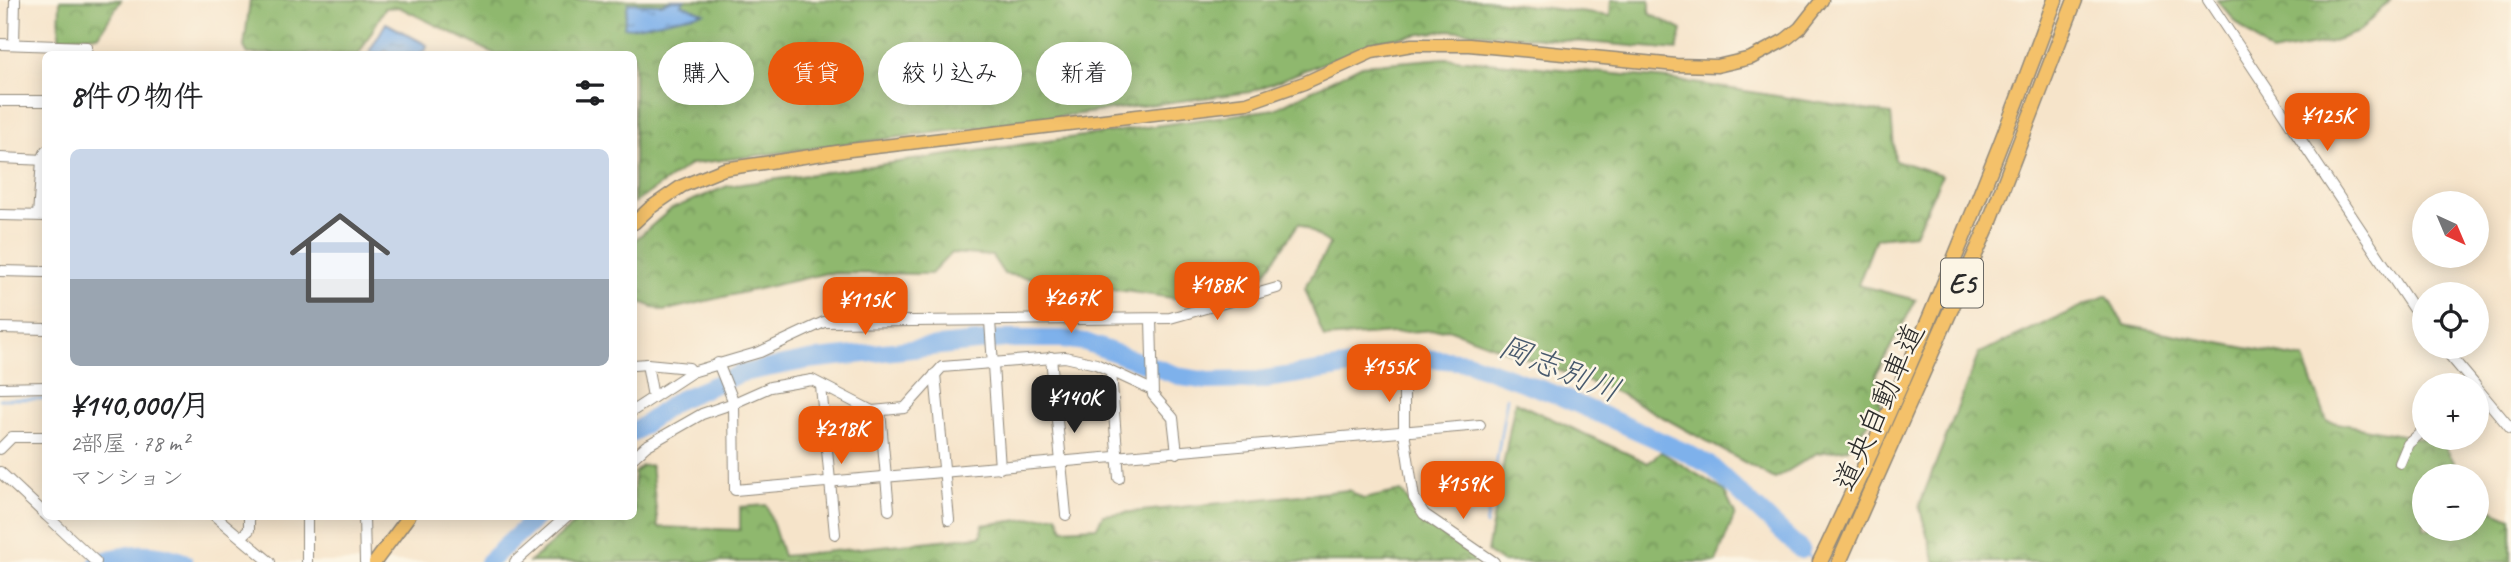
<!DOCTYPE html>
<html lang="ja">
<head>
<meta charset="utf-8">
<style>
  :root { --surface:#fff; --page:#f2f2f2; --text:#202124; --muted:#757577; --line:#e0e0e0; --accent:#ea580c }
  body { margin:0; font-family:Caveat,"Klee One",sans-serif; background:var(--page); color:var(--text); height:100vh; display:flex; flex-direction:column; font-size:26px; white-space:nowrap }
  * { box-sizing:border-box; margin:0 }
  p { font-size:23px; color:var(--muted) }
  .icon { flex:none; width:38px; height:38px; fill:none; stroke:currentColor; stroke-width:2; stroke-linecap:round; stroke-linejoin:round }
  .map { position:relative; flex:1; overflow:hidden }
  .drawer { position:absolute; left:42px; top:51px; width:595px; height:469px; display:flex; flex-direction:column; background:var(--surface); border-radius:10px; box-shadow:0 4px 18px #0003 }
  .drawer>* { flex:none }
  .top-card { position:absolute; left:658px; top:42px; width:665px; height:63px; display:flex; gap:14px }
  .needle { width:46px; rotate:136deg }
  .fabs { position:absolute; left:2412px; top:191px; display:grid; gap:14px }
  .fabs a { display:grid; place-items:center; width:77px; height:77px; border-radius:50%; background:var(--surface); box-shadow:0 4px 18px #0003; font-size:35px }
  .price { position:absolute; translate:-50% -60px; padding:0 16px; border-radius:14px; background:var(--accent); color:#fff; font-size:23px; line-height:46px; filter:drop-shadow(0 2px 4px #0008) }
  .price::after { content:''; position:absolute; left:50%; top:42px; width:21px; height:16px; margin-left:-10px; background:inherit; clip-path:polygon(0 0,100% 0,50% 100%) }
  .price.active { background:#222; color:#fff }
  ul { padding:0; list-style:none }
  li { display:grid; align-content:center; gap:14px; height:371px; padding:0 28px }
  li+li { border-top:2px solid var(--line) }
  li span { display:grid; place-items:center; height:217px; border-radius:10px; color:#555 }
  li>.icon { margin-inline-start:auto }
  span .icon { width:126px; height:126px; fill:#fffc; stroke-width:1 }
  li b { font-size:30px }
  h2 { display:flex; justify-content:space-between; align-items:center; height:84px; padding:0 28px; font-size:30px }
  .tag { padding:0 24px; border-radius:32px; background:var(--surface); box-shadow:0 4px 18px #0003; font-size:24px; line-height:63px }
  .tag.active { background:var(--accent); color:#fff }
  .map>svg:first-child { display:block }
</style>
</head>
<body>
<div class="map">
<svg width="2511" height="562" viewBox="0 0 2511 562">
  <defs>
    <pattern id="forest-crowns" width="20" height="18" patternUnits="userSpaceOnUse" patternTransform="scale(1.75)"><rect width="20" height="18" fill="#8fb86e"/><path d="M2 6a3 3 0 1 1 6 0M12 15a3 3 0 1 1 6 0" fill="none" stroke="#75965b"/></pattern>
    <pattern id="water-ripples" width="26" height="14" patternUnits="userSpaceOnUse" patternTransform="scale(1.75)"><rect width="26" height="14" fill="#7eb1eb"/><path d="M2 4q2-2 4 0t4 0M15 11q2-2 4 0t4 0" fill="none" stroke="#6790bf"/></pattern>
  </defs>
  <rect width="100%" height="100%" fill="#fcf5e5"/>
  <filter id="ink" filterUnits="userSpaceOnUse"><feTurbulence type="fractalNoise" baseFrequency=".0143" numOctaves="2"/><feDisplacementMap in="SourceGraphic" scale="14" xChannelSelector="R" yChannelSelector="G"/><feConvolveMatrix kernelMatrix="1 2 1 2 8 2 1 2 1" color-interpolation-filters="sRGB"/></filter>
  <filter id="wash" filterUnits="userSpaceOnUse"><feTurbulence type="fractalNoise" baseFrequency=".00686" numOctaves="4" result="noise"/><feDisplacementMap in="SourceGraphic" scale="28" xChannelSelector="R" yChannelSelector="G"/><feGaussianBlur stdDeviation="1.57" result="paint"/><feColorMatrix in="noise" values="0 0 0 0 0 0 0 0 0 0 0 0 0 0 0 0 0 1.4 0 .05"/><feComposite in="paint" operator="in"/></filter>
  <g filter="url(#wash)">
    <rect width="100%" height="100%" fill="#f6e4ca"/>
    <g fill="url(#forest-crowns)" stroke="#5d724c" stroke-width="2">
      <path d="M60 0H121L99 35 59 38Z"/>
      <path d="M250 0H1486L1610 16 1611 0H1650V14L1682 30 1677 50 1449 30 1382 40 1250 92 691 164 634 203V54H495L399 7 385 8 359 54H248L244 47Z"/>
      <path d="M2217 0H2390L2359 32 2327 43 2271 53 2236 22Z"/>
      <path d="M1445 58 1668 79 1891 114 1895 160 1942 175 1915 234 1876 238 1858 285 1916 300 1876 374 1881 407 1847 449 1817 453 1775 479 1619 393 1448 329 1324 338 1305 288 1330 244 1299 223 1262 278 1194 301 1004 274 992 256 951 253 931 274 827 273 663 311 641 302 634 305V241L671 209 728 186 1275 109 1362 65Z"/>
      <path d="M2107 295 2124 325 2304 359 2327 421 2443 443 2462 476H2424V528H2476V503L2511 518V562H1935L1919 506 1979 353Z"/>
      <path d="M1515 402 1648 463 1661 452 1724 491 1735 514 1716 562H1502L1487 552Z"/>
      <path d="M651 465 658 527 740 530V507L767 505 783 556 981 536 983 525 1057 515 1063 529 1097 527 1103 515 1349 490 1363 499 1401 491 1421 519 1480 562H530L583 516H634V473L642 466Z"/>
    </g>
    <g fill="url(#water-ripples)" stroke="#546e8b" stroke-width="2">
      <path d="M672 0H684L681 4 704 13 631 28 624 27 628 3 661 4Z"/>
      <path d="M386 23 427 45 426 50 418 54H390L386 50 382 54 369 52Z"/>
    </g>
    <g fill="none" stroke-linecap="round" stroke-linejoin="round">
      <g stroke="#7eb1eb" stroke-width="2.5">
        <path d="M0 399H46"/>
        <path d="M1486 526 1507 397"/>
        <path d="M1801 550 1816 561"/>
      </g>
      <g stroke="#7eb1eb" stroke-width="18">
        <path d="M634 432 678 400 742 373 809 360 1005 339H1062L1085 342 1182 377 1208 381 1259 380 1398 359H1434L1467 362 1557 395 1685 452 1711 466 1801 550"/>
        <path d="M98 562C131 553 151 549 184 562"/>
        <path d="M488 562 538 516"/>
      </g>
    </g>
  </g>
  <g filter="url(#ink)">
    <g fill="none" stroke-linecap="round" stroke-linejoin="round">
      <g stroke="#90887a" stroke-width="12">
        <g id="minor">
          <path d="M2208 0 2424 325"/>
          <path d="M0 44 87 47 84 54"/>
          <path d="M14 44 15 0"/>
          <path d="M0 101H46"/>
          <path d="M0 158 46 160"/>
          <path d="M0 215 46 216"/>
          <path d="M38 215 42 160 46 151"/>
          <path d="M0 271 46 272"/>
          <path d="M1151 319 1153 395 1173 418 1177 453"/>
          <path d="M990 321 1000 468"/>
          <path d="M0 328 46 329"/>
          <path d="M2442 346 2475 385"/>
          <path d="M1051 357 1066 515"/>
          <path d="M718 363 734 403 735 490 1480 425"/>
          <path d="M647 364 653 397"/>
          <path d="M634 365 647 364 689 368 692 372"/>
          <path d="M1111 372 1119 478"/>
          <path d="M935 374 949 520"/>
          <path d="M1404 377V432L1414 498 1424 514 1494 562"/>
          <path d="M821 386 835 534"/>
          <path d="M2476 387 2511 429"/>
          <path d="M0 388 46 387"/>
          <path d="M634 410 692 372 760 352 824 322 1170 318 1277 288"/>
          <path d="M880 411 889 510"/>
          <path d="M2436 438H2437"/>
          <path d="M0 449 12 437H46"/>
          <path d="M634 457 646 446 702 414 734 403 770 387 812 380 872 411 905 408 942 367 1065 357 1096 364 1152 390"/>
          <path d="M2400 463 2408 444 2424 430"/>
          <path d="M0 472 46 515"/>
          <path d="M47 516 96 562"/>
          <path d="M215 516 270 562"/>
          <path d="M307 516V562"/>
          <path d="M364 516 365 562"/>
          <path d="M241 537 249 530V516"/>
          <path d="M515 562 567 516"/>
        </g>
      </g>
      <g stroke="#90887a" stroke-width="15">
        <g id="major">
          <path d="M634 223 650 208 682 186 724 169 850 150 1247 103 1304 83 1372 52 1412 45H1469L1676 65 1717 66 1751 58 1785 40 1800 28 1822 0"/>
          <path d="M375 562 409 516"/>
        </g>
      </g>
      <g stroke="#90887a" stroke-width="17">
        <g id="highway">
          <path d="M1820 562C1907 379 1985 191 2055 0"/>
          <path d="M1839 562 1989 223 2075 0"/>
        </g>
      </g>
      <use href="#minor" stroke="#fff" stroke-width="10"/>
      <use href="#major" stroke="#f4c16b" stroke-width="12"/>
      <use href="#highway" stroke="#f4c16b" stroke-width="14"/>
    </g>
  </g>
  <g text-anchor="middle" stroke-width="5" stroke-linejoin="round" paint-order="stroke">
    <rect fill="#fcf5e5" stroke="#6a6863" stroke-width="2" x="1941" y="258.5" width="42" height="49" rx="5"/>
    <g font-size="28" font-weight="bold" fill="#2b2b2b">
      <text x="1962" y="293">E5</text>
    </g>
    <g font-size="30" fill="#2b2b2b" stroke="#fcf5e5">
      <text transform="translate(1879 407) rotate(-66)" y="10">道央自動車道</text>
    </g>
    <g font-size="32" font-style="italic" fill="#485a6e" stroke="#fcf5e5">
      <text transform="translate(1560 368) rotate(22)" y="11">岡志別川</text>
    </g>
  </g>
</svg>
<div class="fabs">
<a><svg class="needle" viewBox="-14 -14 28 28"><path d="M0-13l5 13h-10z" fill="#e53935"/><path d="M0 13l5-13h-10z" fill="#757577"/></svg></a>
<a><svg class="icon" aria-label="locate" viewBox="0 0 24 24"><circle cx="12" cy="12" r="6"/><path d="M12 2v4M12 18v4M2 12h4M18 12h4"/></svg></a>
<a>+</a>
<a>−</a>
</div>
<b class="price" style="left:2327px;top:153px">¥125K</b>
<b class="price" style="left:1217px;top:322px">¥188K</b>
<b class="price" style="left:1071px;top:335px">¥267K</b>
<b class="price" style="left:865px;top:337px">¥115K</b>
<b class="price" style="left:1389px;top:404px">¥155K</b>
<b class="price active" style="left:1074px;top:435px">¥140K</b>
<b class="price" style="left:841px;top:466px">¥218K</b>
<b class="price" style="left:1463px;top:521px">¥159K</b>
<div class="top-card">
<a class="tag">購入</a>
<a class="tag active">賃貸</a>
<a class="tag">絞り込み</a>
<a class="tag">新着</a>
</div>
<section class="drawer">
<h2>8件の物件<svg class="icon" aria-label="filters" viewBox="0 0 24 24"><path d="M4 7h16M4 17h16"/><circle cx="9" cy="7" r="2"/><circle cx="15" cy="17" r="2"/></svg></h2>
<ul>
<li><span style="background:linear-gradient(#c9d6e8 60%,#9aa5b1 0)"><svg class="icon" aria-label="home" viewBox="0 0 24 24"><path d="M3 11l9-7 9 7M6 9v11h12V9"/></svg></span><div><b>¥140,000/月</b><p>2部屋 · 78 m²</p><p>マンション</p></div></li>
</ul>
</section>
</div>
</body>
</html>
